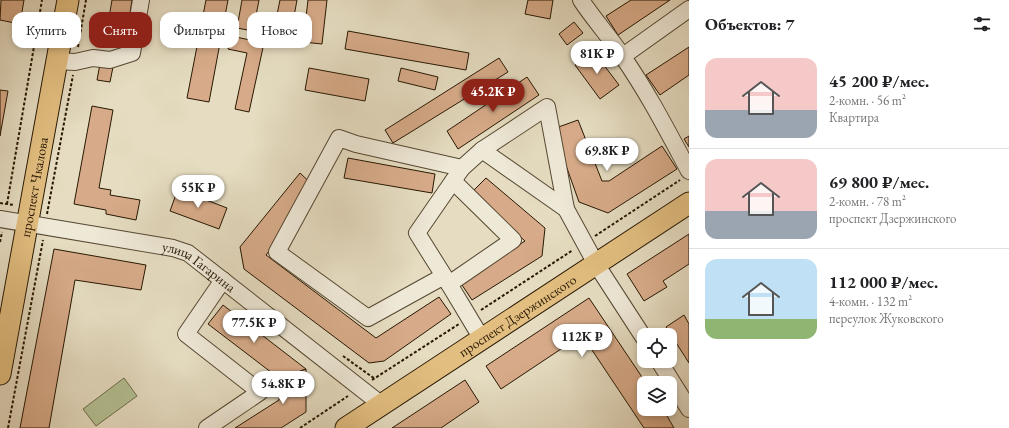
<!DOCTYPE html>
<html lang="ru">
<head>
<meta charset="utf-8">
<style>
  :root { --surface:#fff; --page:#f6f6f6; --text:#202124; --muted:#757577; --line:#e0e0e0; --accent:#8f2418 }
  body { margin:0; font-family:"EB Garamond",serif; background:var(--page); color:var(--text); height:100vh; display:flex; flex-direction:column; font-size:15px; white-space:nowrap }
  * { box-sizing:border-box; margin:0 }
  p { font-size:13px; color:var(--muted) }
  .icon { flex:none; width:22px; height:22px; fill:none; stroke:currentColor; stroke-width:2; stroke-linecap:round; stroke-linejoin:round }
  .map { position:relative; flex:1; overflow:hidden }
  .sheet { display:flex; flex-direction:column; background:var(--surface); width:320px }
  .sheet>* { flex:none }
  .banner { position:absolute; left:12px; top:12px; width:380px; height:36px; display:flex; gap:8px }
  .buttons { position:absolute; left:637px; top:328px; display:grid; gap:8px }
  .buttons a { display:grid; place-items:center; width:40px; height:40px; border-radius:8px; background:var(--surface); box-shadow:0 2px 6px #0003; font-size:20px }
  .price { position:absolute; translate:-50% -34px; padding:0 9px; border-radius:14px; background:#fff; color:#222; font-size:13px; line-height:26px; filter:drop-shadow(0 1px 2px #0008) }
  .price::after { content:''; position:absolute; left:50%; top:24px; width:12px; height:9px; margin-left:-6px; background:inherit; clip-path:polygon(0 0,100% 0,50% 100%) }
  .price.active { background:var(--accent); color:#fff }
  ul { padding:0; list-style:none }
  li { display:flex; align-items:center; gap:12px; height:100px; padding:0 16px }
  li+li { border-top:1px solid var(--line) }
  li span { display:grid; place-items:center; flex:none; width:112px; height:80px; border-radius:12px; color:#555 }
  li>.icon { margin-inline-start:auto }
  span .icon { width:48px; height:48px; fill:#fffc; stroke-width:1 }
  li b { font-size:17px }
  h2 { display:flex; justify-content:space-between; align-items:center; height:48px; padding:0 16px; font-size:17px }
  .pill { padding:0 14px; border-radius:12px; background:var(--surface); box-shadow:0 2px 6px #0003; font-size:14px; line-height:36px }
  .pill.active { background:var(--accent); color:#fff }
  main { display:flex; flex:1; min-height:0 }
  .map>svg:first-child { display:block }
</style>
</head>
<body>
<main>
<div class="map">
<svg width="689" height="428" viewBox="0 0 689 428">
  <rect width="100%" height="100%" fill="#e5dcc1"/>
  <filter id="stains"><feTurbulence type="fractalNoise" baseFrequency=".005" numOctaves="4"/><feColorMatrix values="0 0 0 0 .2 0 0 0 0 .09 0 0 0 0 .02 0 0 0 .5 -.17"/></filter>
  <radialGradient id="worn" r=".72"><stop offset=".6" stop-color="#630" stop-opacity="0"/><stop offset="1" stop-color="#630" stop-opacity=".3"/></radialGradient>
  <path fill="#b4c093" stroke="#6e6c4a" d="M124 378 137 396 96 426 83 409Z"/>
  <g fill="#d7ab89" stroke="#271702">
    <path d="M1 0H24L20 24 0 20Z"/>
    <path d="M112 0H132L126 39 106 35Z"/>
    <path d="M206 0H228L209 102 187 98Z"/>
    <path d="M242 0H259L253 31 237 28Z"/>
    <path d="M280 0H297L290 38 273 34Z"/>
    <path d="M308 0H327L322 44 303 42Z"/>
    <path d="M528 0H553L550 19 525 14Z"/>
    <path d="M631 0H670L618 35 606 16Z"/>
    <path d="M574 22 583 33 567 45 559 34Z"/>
    <path d="M348 31 469 53 466 70 345 49Z"/>
    <path d="M231 36 264 43 249 112 235 109 247 53 228 49Z"/>
    <path d="M689 47V75L660 95 646 75Z"/>
    <path d="M594 52 619 85 600 99 575 65Z"/>
    <path d="M499 58 508 72 393 143 385 130Z"/>
    <path d="M100 64 113 67 110 82 97 80Z"/>
    <path d="M309 68 369 79 365 101 305 90Z"/>
    <path d="M401 68 438 77 435 90 398 81Z"/>
    <path d="M527 77 539 95 458 149 447 131Z"/>
    <path d="M0 90 8 91 0 136Z"/>
    <path d="M92 106 113 110 99 188 111 190 110 195 140 200 136 220 106 214V210L74 204Z"/>
    <path d="M578 120 602 181H609L662 146 677 169 608 213 579 202 553 129Z"/>
    <path d="M689 136V147L684 139Z"/>
    <path d="M348 158 435 174 432 193 344 178Z"/>
    <path d="M300 173 317 189 266 255 376 338 439 297 451 314 384 361 369 363 244 269 240 247Z"/>
    <path d="M486 178 545 228 542 256 472 300 460 282 525 241 471 193Z"/>
    <path d="M178 189 227 208 219 229 170 211Z"/>
    <path d="M689 234V264L663 281 667 287 644 301 627 274Z"/>
    <path d="M54 249 146 265 141 290 75 280 49 428H20Z"/>
    <path d="M589 298 646 383H644V409H663L674 428H644L582 335 501 389 486 366Z"/>
    <path d="M223 305 306 369 280 379 208 324Z"/>
    <path d="M684 315 689 324V363L666 327Z"/>
    <path d="M306 369V412L281 428H235L279 400 280 379Z"/>
    <path d="M465 380 479 402 441 428H392Z"/>
  </g>
  <g fill="none" stroke-linecap="round" stroke-linejoin="round">
    <g stroke="#564832" stroke-width="18">
      <g id="minor">
        <path d="M581 0C594 20 610 37 623 57 648 93 668 132 689 171"/>
        <path d="M623 56 689 9"/>
        <path d="M57 61 75 62 93 58 110 60 132 53 141 0"/>
        <path d="M482 150 547 107 566 209"/>
        <path d="M462 168 482 150 566 209 596 264 644 338"/>
        <path id="s1" d="M0 219 173 248 188 253 382 405"/>
        <path d="M444 276 368 318 277 252 339 138 356 144 462 168 417 233 449 284 482 339"/>
        <path d="M449 284 513 240 453 181"/>
        <path d="M659 361 689 409"/>
        <path d="M207 428 260 392 186 334 223 280"/>
      </g>
    </g>
    <g stroke="#271702" stroke-width="23">
      <g id="major">
        <path id="s2" d="M0 374 68 0"/>
        <path id="s3" d="M346 428 689 203"/>
      </g>
    </g>
    <g stroke="#271702" stroke-width="2" stroke-dasharray="3 2" stroke-linecap="butt">
      <path d="M78 47 86 0"/>
      <path d="M0 203 14 205"/>
      <path d="M7 204 42 0"/>
      <path d="M47 214 73 75"/>
      <path d="M595 236 680 180"/>
      <path d="M0 242 2 232"/>
      <path d="M481 310 573 250"/>
      <path d="M343 356 375 379"/>
      <path d="M372 380 459 324"/>
      <path d="M8 428 43 240"/>
      <path d="M300 428 348 396"/>
    </g>
    <use href="#minor" stroke="#eee8d7" stroke-width="16"/>
    <use href="#major" stroke="#e2be80" stroke-width="21"/>
  </g>
  <g text-anchor="middle" stroke-width="4" stroke-linejoin="round" paint-order="stroke">
    <g font-size="14" fill="#271702" stroke="#eee8d7">
      <text dy="5" stroke="none"><textPath href="#s2" startOffset="190">проспект Чкалова</textPath></text>
      <text dy="5" stroke="none"><textPath href="#s1" startOffset="207">улица Гагарина</textPath></text>
      <text dy="5" stroke="none"><textPath href="#s3" startOffset="205">проспект Дзержинского</textPath></text>
    </g>
  </g>
  <rect width="100%" height="100%" filter="url(#stains)"/>
  <rect width="100%" height="100%" fill="url(#worn)"/>
</svg>
<div class="buttons">
<a><svg class="icon" aria-label="locate" viewBox="0 0 24 24"><circle cx="12" cy="12" r="6"/><path d="M12 2v4M12 18v4M2 12h4M18 12h4"/></svg></a>
<a><svg class="icon" aria-label="layers" viewBox="0 0 24 24"><path d="M12 4l9 5-9 5-9-5zM3 14l9 5 9-5"/></svg></a>
</div>
<b class="price" style="left:597px;top:75px">81K ₽</b>
<b class="price active" style="left:493px;top:113px">45.2K ₽</b>
<b class="price" style="left:607px;top:172px">69.8K ₽</b>
<b class="price" style="left:198px;top:209px">55K ₽</b>
<b class="price" style="left:254px;top:344px">77.5K ₽</b>
<b class="price" style="left:582px;top:358px">112K ₽</b>
<b class="price" style="left:283px;top:405px">54.8K ₽</b>
<div class="banner">
<a class="pill">Купить</a>
<a class="pill active">Снять</a>
<a class="pill">Фильтры</a>
<a class="pill">Новое</a>
</div>
</div>
<section class="sheet">
<h2>Объектов: 7<svg class="icon" aria-label="filters" viewBox="0 0 24 24"><path d="M4 7h16M4 17h16"/><circle cx="9" cy="7" r="2"/><circle cx="15" cy="17" r="2"/></svg></h2>
<ul>
<li><span style="background:linear-gradient(#f6c9c9 65%,#9aa5b1 0)"><svg class="icon" aria-label="home" viewBox="0 0 24 24"><path d="M3 11l9-7 9 7M6 9v11h12V9"/></svg></span><div><b>45 200 ₽/мес.</b><p>2-комн. · 56 m²</p><p>Квартира</p></div></li>
<li><span style="background:linear-gradient(#f6c9c9 65%,#9aa5b1 0)"><svg class="icon" aria-label="home" viewBox="0 0 24 24"><path d="M3 11l9-7 9 7M6 9v11h12V9"/></svg></span><div><b>69 800 ₽/мес.</b><p>2-комн. · 78 m²</p><p>проспект Дзержинского</p></div></li>
<li><span style="background:linear-gradient(#bfe0f5 75%,#8fb573 0)"><svg class="icon" aria-label="home" viewBox="0 0 24 24"><path d="M3 11l9-7 9 7M6 9v11h12V9"/></svg></span><div><b>112 000 ₽/мес.</b><p>4-комн. · 132 m²</p><p>переулок Жуковского</p></div></li>
</ul>
</section>
</main>
</body>
</html>
